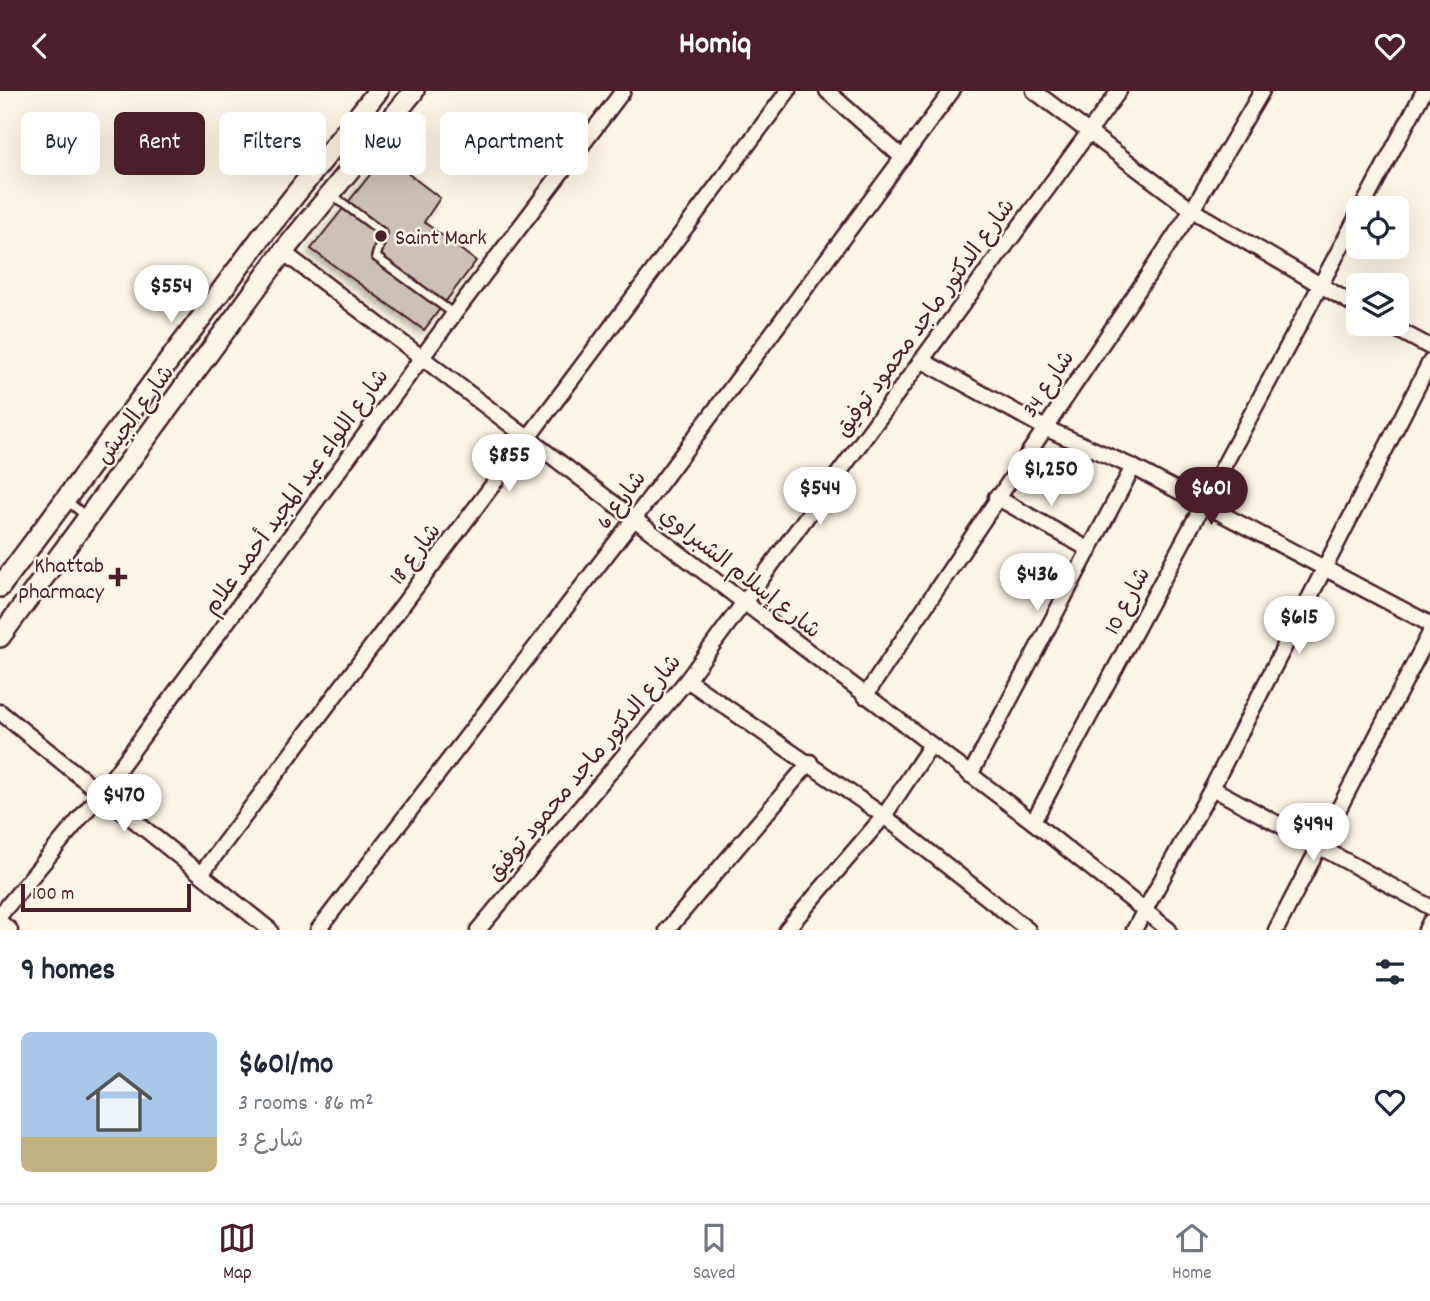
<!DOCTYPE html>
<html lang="en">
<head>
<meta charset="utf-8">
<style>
  :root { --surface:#fff; --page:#f2f2f3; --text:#1f2937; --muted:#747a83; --line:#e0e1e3; --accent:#4a1f2b }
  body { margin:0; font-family:Dekko,"Playpen Sans Arabic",sans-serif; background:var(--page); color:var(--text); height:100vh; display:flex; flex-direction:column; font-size:26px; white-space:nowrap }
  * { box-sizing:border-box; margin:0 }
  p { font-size:23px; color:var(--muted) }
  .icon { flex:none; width:38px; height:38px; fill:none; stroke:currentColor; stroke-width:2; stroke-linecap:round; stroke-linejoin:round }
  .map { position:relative; height:839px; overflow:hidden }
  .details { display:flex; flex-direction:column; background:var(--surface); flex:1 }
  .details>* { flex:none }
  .guide { position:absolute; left:21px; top:21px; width:700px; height:63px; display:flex; gap:14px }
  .controls { position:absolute; left:1346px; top:105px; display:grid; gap:14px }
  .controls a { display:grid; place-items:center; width:63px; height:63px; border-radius:10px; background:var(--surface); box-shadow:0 7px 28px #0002; font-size:35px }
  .scale { position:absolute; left:21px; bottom:18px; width:170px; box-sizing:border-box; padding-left:7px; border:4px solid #4a1f2b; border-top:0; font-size:19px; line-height:24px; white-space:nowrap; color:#4a1f2b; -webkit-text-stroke:5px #fcf5e5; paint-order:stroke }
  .price { position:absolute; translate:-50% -60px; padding:0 16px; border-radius:24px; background:#fff; color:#222; font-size:23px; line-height:46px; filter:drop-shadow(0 2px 4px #0008) }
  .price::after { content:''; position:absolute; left:50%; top:42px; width:21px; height:16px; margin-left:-10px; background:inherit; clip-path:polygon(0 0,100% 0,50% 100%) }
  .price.on { background:var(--accent); color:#fff }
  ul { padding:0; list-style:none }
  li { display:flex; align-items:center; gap:21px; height:175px; padding:0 21px }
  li+li { border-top:2px solid var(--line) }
  li span { display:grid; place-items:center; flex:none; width:196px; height:140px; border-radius:10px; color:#555 }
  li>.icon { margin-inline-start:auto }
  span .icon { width:84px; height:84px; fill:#fffc; stroke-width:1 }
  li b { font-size:30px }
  h2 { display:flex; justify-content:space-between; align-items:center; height:84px; padding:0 21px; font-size:30px }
  .chip { padding:0 24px; border-radius:10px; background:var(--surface); box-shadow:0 7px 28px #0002; font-size:24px; line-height:63px }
  .chip.on { background:var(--accent); color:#fff }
  header { display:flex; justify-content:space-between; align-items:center; height:91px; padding:0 21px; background:var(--accent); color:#fff; font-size:32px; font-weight:800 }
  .menu { display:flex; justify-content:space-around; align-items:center; height:98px; border-top:2px solid var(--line); background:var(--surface); font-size:19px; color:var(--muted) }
  .menu a { display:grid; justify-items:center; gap:4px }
  .menu .on { color:var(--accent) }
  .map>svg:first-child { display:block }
</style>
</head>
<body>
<header><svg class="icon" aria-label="back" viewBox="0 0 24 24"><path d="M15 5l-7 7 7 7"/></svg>Homiq<svg class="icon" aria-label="heart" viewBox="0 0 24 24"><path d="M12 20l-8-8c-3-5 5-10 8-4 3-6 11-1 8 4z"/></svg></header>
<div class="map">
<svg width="1430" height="839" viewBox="0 0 1430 839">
  <defs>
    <filter id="shadow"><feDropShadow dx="-4" dy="4" stdDeviation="3.5" flood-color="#0004"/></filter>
  </defs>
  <rect width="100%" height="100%" fill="#fcf5e5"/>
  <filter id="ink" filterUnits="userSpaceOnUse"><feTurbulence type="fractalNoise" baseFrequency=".0143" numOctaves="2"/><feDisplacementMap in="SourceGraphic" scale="14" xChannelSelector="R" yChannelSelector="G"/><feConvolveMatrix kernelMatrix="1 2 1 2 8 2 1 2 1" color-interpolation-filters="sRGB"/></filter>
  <g filter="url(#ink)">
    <path fill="#cfc0b7" stroke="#4a1f2b" stroke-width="2" filter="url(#shadow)" d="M385 65 440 107 424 131 476 170 424 239 311 158Z"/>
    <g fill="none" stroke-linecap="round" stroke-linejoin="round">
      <g stroke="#4a1f2b" stroke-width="12">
        <g id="lane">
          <path d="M332 104 383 142 376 166 454 223"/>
          <path d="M66 409 87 426"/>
        </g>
      </g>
      <g stroke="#4a1f2b" stroke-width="19">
        <g id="street">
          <path d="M827 0 903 67"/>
          <path d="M1034 0 1192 119 1358 216"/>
          <path d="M1362 117 1424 0"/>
          <path d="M283 161 1033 731 1169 839"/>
          <path d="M1387 233 1430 256"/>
          <path d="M921 269 1045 337 1133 376 1430 533"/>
          <path d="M996 406 1090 459"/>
          <path d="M687 589 884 725 1028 839"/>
          <path d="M865 605 1192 119 1262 0"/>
          <path d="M0 621 270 839"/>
          <path d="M970 684 1133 376"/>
          <path d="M1212 697 1430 816"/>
          <path d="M1033 731 1358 124"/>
          <path d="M201 783 788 0"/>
          <path d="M0 824 101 702 454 223 623 0"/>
          <path d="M0 831 10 839"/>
          <path d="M318 839 634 428 952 0"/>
          <path d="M478 839 687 589 1119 0"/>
          <path d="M667 839 810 671"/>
          <path d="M786 839 884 725 931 654"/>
          <path d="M1134 839 1212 697 1430 271"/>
          <path d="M1276 839 1430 542"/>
          <path d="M1426 839 1430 831"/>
        </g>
      </g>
      <g stroke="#4a1f2b" stroke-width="24">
        <g id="secondary">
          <path d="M0 496 263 144 378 0"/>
          <path d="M0 546 283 161 414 0"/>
        </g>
      </g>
      <use href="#lane" stroke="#fcf5e5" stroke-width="7"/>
      <use href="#street" stroke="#fcf5e5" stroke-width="14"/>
      <use href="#secondary" stroke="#fcf5e5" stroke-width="19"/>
    </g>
  </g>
  <g fill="#4a1f2b" stroke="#fcf5e5" stroke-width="2.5">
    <circle cx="381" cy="145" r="7"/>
    <path d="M114.5 475.5h7v7h7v7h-7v7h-7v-7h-7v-7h7z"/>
  </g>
  <g text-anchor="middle" stroke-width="5" stroke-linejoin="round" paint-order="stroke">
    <g font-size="23" fill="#4a1f2b" stroke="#fcf5e5" text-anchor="start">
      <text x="395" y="153">Saint Mark</text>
      <text x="104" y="481" text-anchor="end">Khattab<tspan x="104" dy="26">pharmacy</tspan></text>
    </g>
    <g font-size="23" fill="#4a1f2b" stroke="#fcf5e5">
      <text transform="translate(924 226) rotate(-54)" y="8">شارع الدكتور ماجد محمود توفيق</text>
      <text transform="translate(1047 292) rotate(-56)" y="8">شارع 34</text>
      <text transform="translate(134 323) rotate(-54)" y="8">شارع الجيش</text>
      <text transform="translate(295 400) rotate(-54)" y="8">شارع اللواء عبد المجيد أحمد علام</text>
      <text transform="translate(620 408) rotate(-53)" y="8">شارع 6</text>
      <text transform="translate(414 462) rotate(-53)" y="8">شارع 18</text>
      <text transform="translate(741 481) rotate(38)" y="8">شارع إسلام الشبراوي</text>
      <text transform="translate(1126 509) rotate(-62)" y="8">شارع 10</text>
      <text transform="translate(583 676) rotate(-50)" y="8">شارع الدكتور ماجد محمود توفيق</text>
    </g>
  </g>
</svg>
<div class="controls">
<a><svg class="icon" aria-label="locate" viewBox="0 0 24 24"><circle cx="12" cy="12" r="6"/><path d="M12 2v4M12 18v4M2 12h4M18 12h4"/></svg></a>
<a><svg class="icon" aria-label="layers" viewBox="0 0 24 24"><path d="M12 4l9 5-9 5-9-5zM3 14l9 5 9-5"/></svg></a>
</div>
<div class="scale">100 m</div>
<b class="price" style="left:171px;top:234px">$554</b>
<b class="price" style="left:509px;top:403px">$855</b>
<b class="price" style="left:1051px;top:417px">$1,250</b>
<b class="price" style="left:820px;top:436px">$544</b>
<b class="price on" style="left:1211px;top:436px">$601</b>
<b class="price" style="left:1037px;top:522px">$436</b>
<b class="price" style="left:1299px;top:565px">$615</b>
<b class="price" style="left:124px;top:743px">$470</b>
<b class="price" style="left:1313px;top:772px">$494</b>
<div class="guide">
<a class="chip">Buy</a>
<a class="chip on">Rent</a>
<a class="chip">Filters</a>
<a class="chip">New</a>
<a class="chip">Apartment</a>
</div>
</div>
<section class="details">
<h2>9 homes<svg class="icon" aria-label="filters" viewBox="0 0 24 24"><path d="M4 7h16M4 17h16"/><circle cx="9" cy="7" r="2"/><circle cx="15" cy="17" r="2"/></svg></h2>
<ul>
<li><span style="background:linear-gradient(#a9c7e8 75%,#c2b280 0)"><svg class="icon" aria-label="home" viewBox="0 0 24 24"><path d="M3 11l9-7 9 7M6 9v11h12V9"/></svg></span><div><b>$601/mo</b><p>3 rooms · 86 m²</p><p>شارع 3</p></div><svg class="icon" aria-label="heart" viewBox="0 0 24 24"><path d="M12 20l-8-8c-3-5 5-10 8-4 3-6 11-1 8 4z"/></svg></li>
</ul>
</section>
<nav class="menu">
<a class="on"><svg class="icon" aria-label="map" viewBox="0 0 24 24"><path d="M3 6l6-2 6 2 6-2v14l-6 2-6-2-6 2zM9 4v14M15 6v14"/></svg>Map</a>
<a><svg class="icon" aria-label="saved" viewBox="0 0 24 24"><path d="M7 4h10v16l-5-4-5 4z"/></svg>Saved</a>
<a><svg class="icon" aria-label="home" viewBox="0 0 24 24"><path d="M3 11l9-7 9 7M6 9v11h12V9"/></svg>Home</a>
</nav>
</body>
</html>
